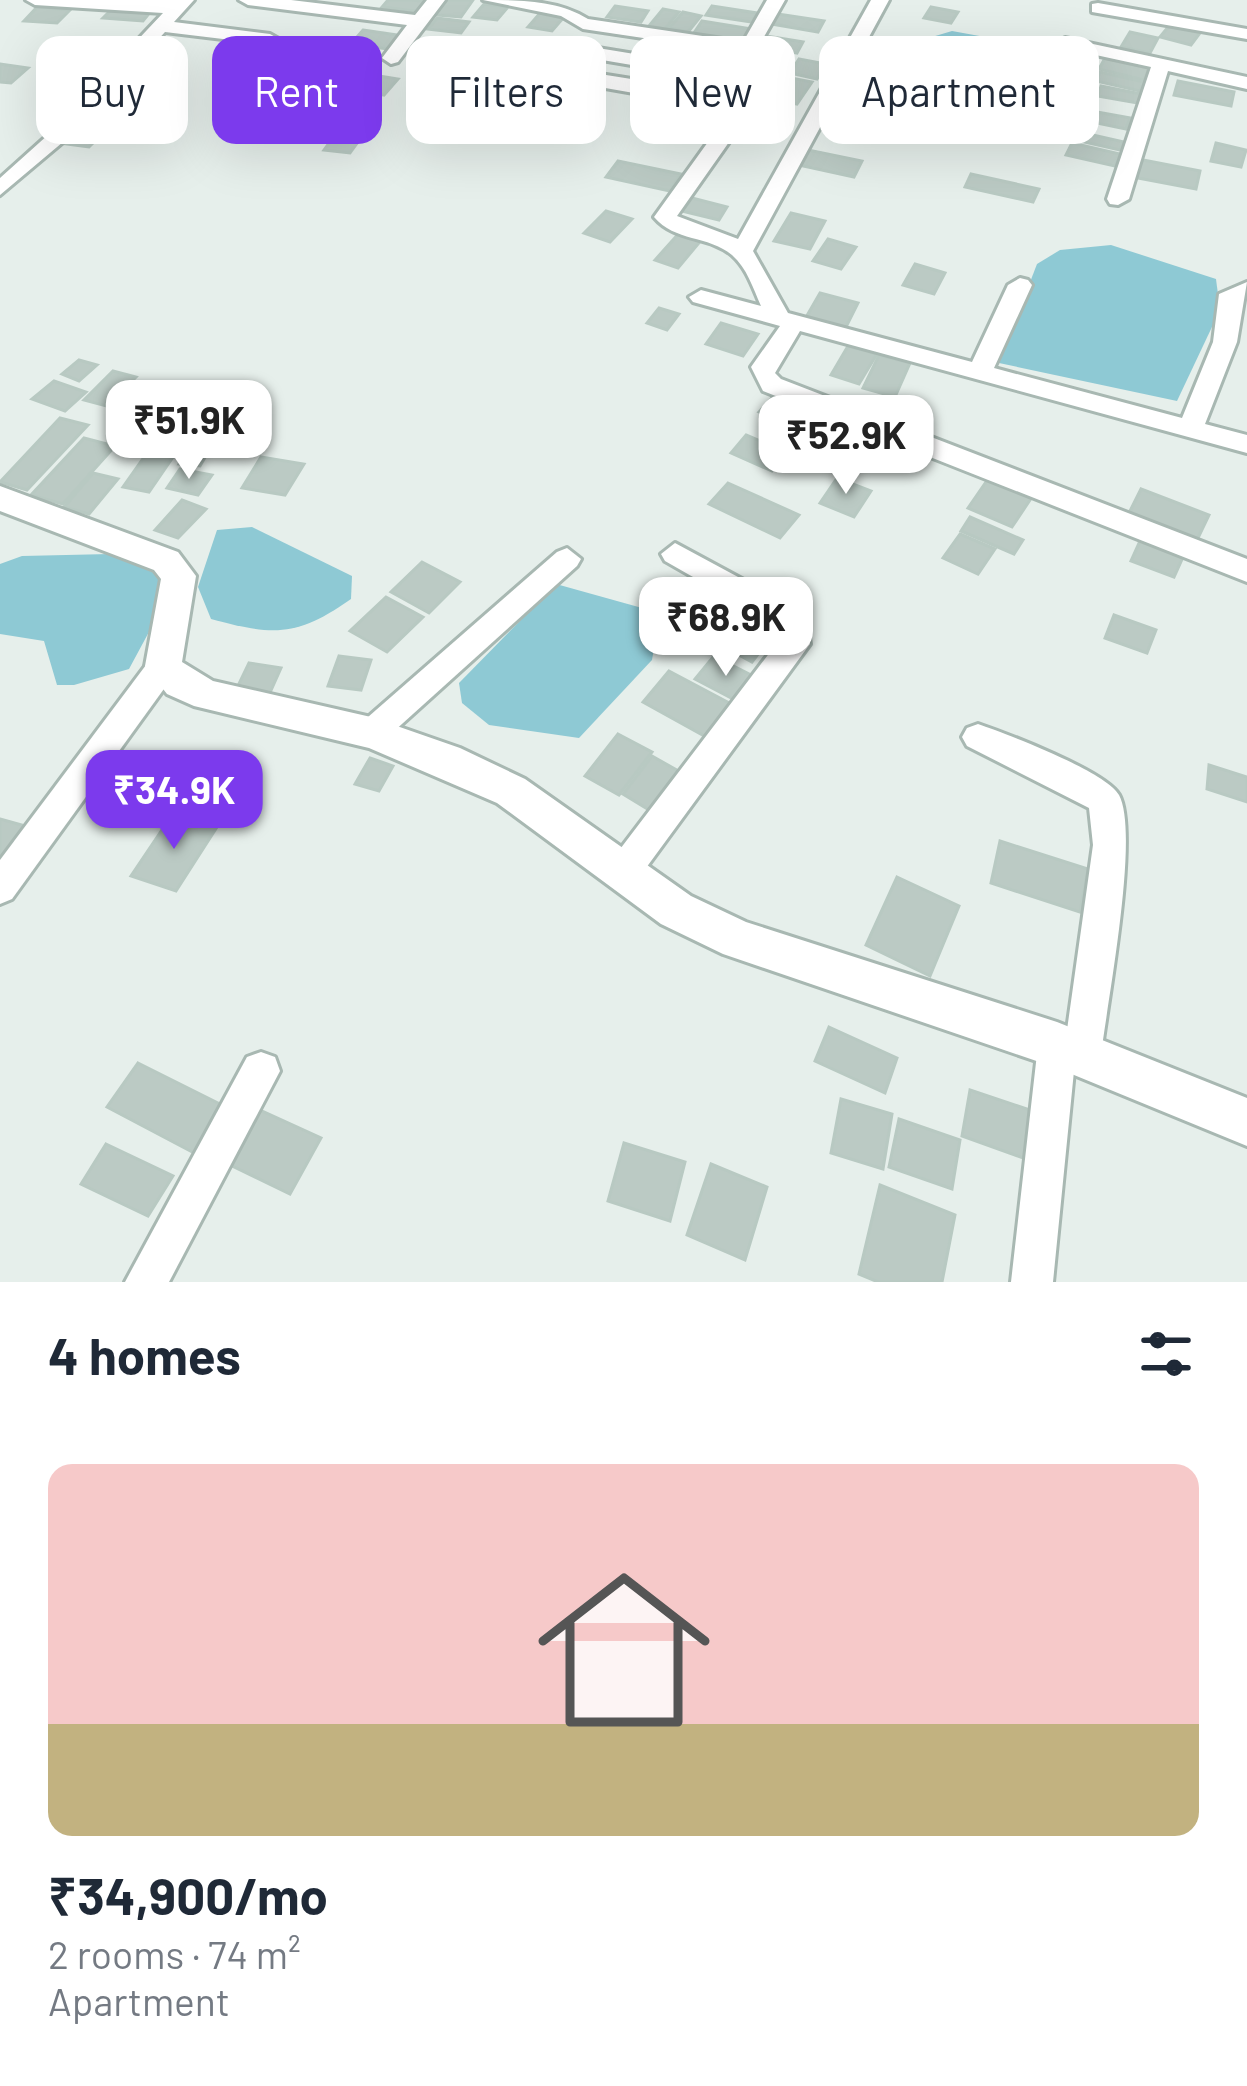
<!DOCTYPE html>
<html lang="en">
<head>
<meta charset="utf-8">
<style>
  :root { --surface:#fff; --page:#f6f6f7; --text:#1f2937; --muted:#747a83; --line:#e0e1e3; --accent:#7c3aed }
  body { margin:0; font-family:Barlow,sans-serif; background:var(--page); color:var(--text); height:100vh; display:flex; flex-direction:column; font-size:45px; white-space:nowrap }
  * { box-sizing:border-box; margin:0 }
  p { font-size:39px; color:var(--muted) }
  .icon { flex:none; width:66px; height:66px; fill:none; stroke:currentColor; stroke-width:2; stroke-linecap:round; stroke-linejoin:round }
  .map { position:relative; height:1282px; overflow:hidden }
  .panel { display:flex; flex-direction:column; background:var(--surface); flex:1 }
  .panel>* { flex:none }
  .guide { position:absolute; left:36px; top:36px; width:1176px; height:108px; display:flex; gap:24px }
  .price { position:absolute; translate:-50% -102px; padding:0 27px; border-radius:24px; background:#fff; color:#222; font-size:39px; line-height:78px; filter:drop-shadow(0 3px 6px #0008) }
  .price::after { content:''; position:absolute; left:50%; top:72px; width:36px; height:27px; margin-left:-18px; background:inherit; clip-path:polygon(0 0,100% 0,50% 100%) }
  .price.active { background:var(--accent); color:#fff }
  ul { padding:0; list-style:none }
  li { display:grid; align-content:center; gap:24px; height:636px; padding:0 48px }
  li+li { border-top:3px solid var(--line) }
  li span { display:grid; place-items:center; height:372px; border-radius:24px; color:#555 }
  li>.icon { margin-inline-start:auto }
  span .icon { width:216px; height:216px; fill:#fffc; stroke-width:1 }
  li b { font-size:51px }
  h2 { display:flex; justify-content:space-between; align-items:center; height:144px; padding:0 48px; font-size:51px }
  .tag { padding:0 42px; border-radius:24px; background:var(--surface); box-shadow:0 12px 48px #0002; font-size:42px; line-height:108px }
  .tag.active { background:var(--accent); color:#fff }
  .map>svg:first-child { display:block }
</style>
</head>
<body>
<div class="map">
<svg width="1247" height="1282" viewBox="0 0 1247 1282">
  <rect width="100%" height="100%" fill="#e6efeb"/>
  <g fill="#8ec9d4">
    <path d="M952 31 1056 50 1027 123 936 98 913 83 932 37Z"/>
    <path d="M1111 245 1216 279 1220 310 1177 401 999 363 1037 264 1060 250Z"/>
    <path d="M252 527 352 576 351 599C297 637 274 636 211 619L198 587 217 530Z"/>
    <path d="M110 554 164 577V604L129 669 74 685H57L44 641 0 634V564L22 556Z"/>
    <path d="M556 584 660 613 652 660 579 738 489 725 462 703 459 683Z"/>
  </g>
  <g fill="#bbcac4" stroke="#b8c9c2" stroke-width="3">
    <path d="M388 0H412L430 2 422 12 382 7Z"/>
    <path d="M446 0H473L461 17 436 15Z"/>
    <path d="M484 4 508 7 497 20 473 17Z"/>
    <path d="M615 6 648 11 641 22 607 17Z"/>
    <path d="M712 6 757 13 752 22 706 15Z"/>
    <path d="M37 7 70 10 57 23 24 21Z"/>
    <path d="M931 7 958 12 951 23 924 18Z"/>
    <path d="M112 9 151 11 143 21 103 18Z"/>
    <path d="M663 9 679 12 665 29 649 26Z"/>
    <path d="M683 12 701 16 688 32 669 28Z"/>
    <path d="M540 13 564 17 552 31 528 27Z"/>
    <path d="M771 13 824 21 818 32 765 23Z"/>
    <path d="M437 18 469 22 461 33 428 29Z"/>
    <path d="M702 21 757 30 750 42 694 33Z"/>
    <path d="M1169 26 1200 33 1191 45 1160 37Z"/>
    <path d="M363 30 398 35 387 49 351 44Z"/>
    <path d="M1130 32 1158 38 1150 53 1121 47Z"/>
    <path d="M760 35 803 42 797 53 754 46Z"/>
    <path d="M652 38 671 41 658 58 640 55Z"/>
    <path d="M412 41 446 45 440 54 406 50Z"/>
    <path d="M1105 58 1150 68 1144 80 1099 69Z"/>
    <path d="M799 59 826 64 817 79 790 73Z"/>
    <path d="M266 60 285 63 270 77 251 74Z"/>
    <path d="M0 64 28 68 11 83 0 82Z"/>
    <path d="M324 65 342 68 327 84 309 81Z"/>
    <path d="M642 66 665 70 655 84 633 80Z"/>
    <path d="M1100 72 1144 82 1140 91 1096 81Z"/>
    <path d="M373 75 398 79 384 95 358 90Z"/>
    <path d="M791 78 812 82 797 104 776 100Z"/>
    <path d="M1178 81 1234 92 1231 106 1174 95Z"/>
    <path d="M1101 86 1141 94 1138 103 1098 96Z"/>
    <path d="M680 99 703 103 686 129 663 125Z"/>
    <path d="M848 100 876 106 868 119 841 114Z"/>
    <path d="M322 108 349 112 332 130 305 125Z"/>
    <path d="M1086 110 1130 118 1126 129 1082 120Z"/>
    <path d="M88 122 111 125 89 147 66 144Z"/>
    <path d="M337 132 363 135 350 153 324 150Z"/>
    <path d="M1084 133 1124 142 1120 150 1080 141Z"/>
    <path d="M1072 143 1120 154 1115 166 1066 155Z"/>
    <path d="M1216 143 1246 150 1241 167 1211 161Z"/>
    <path d="M803 149 862 161 854 177 794 164Z"/>
    <path d="M1138 159 1200 171 1196 189 1133 177Z"/>
    <path d="M618 161 681 174 670 191 606 177Z"/>
    <path d="M971 174 1039 189 1033 202 965 187Z"/>
    <path d="M692 198 727 207 719 220 682 211Z"/>
    <path d="M606 211 632 219 610 242 584 233Z"/>
    <path d="M791 213 825 221 810 249 774 241Z"/>
    <path d="M681 231 703 238 678 268 655 260Z"/>
    <path d="M828 239 856 247 841 269 813 261Z"/>
    <path d="M915 264 945 273 934 294 903 285Z"/>
    <path d="M820 293 858 303 845 329 805 319Z"/>
    <path d="M659 308 679 314 667 330 647 323Z"/>
    <path d="M721 323 758 334 743 356 706 344Z"/>
    <path d="M848 346 877 354 859 384 831 375Z"/>
    <path d="M879 355 910 363 895 397 863 388Z"/>
    <path d="M79 360 97 365 79 381 62 374Z"/>
    <path d="M113 371 136 377 107 406 84 400Z"/>
    <path d="M54 381 86 392 65 411 32 399Z"/>
    <path d="M777 392 832 415 816 435 759 412Z"/>
    <path d="M172 394 201 402 167 441 137 433Z"/>
    <path d="M60 418 88 425 27 490 0 482Z"/>
    <path d="M746 435 788 453 772 471 731 453Z"/>
    <path d="M84 438 115 446 63 504 31 495Z"/>
    <path d="M189 446 210 449 200 466 179 464Z"/>
    <path d="M149 450 175 454 149 492 123 487Z"/>
    <path d="M261 457 304 464 285 495 242 488Z"/>
    <path d="M180 469 212 475 198 495 167 488Z"/>
    <path d="M93 473 118 479 89 514 64 507Z"/>
    <path d="M837 478 871 491 854 517 820 503Z"/>
    <path d="M988 479 1032 497 1012 527 968 508Z"/>
    <path d="M728 483 799 515 780 538 709 504Z"/>
    <path d="M1141 489 1209 515 1197 540 1129 513Z"/>
    <path d="M182 500 206 509 178 538 155 530Z"/>
    <path d="M970 517 1023 540 1014 554 961 531Z"/>
    <path d="M960 534 995 549 978 574 943 558Z"/>
    <path d="M1140 541 1183 557 1174 577 1131 561Z"/>
    <path d="M422 562 460 582 429 613 391 592Z"/>
    <path d="M386 597 423 617 387 652 350 631Z"/>
    <path d="M1114 615 1156 630 1147 653 1105 638Z"/>
    <path d="M750 618 776 631 752 662 726 648Z"/>
    <path d="M339 656 371 660 361 690 328 686Z"/>
    <path d="M714 656 757 678 739 702 695 679Z"/>
    <path d="M249 663 281 668 268 697 235 692Z"/>
    <path d="M669 671 733 705 708 738 643 702Z"/>
    <path d="M618 734 652 752 619 795 585 776Z"/>
    <path d="M652 756 689 777 659 816 623 794Z"/>
    <path d="M370 758 393 766 379 791 355 784Z"/>
    <path d="M1209 765 1247 777V802L1207 789Z"/>
    <path d="M174 812 217 827 176 891 131 876Z"/>
    <path d="M0 819 25 826 0 864Z"/>
    <path d="M1000 841 1088 869 1080 912 991 883Z"/>
    <path d="M897 877 959 906 930 976 866 945Z"/>
    <path d="M829 1027 897 1058 885 1093 815 1061Z"/>
    <path d="M138 1063 230 1109 200 1156 107 1107Z"/>
    <path d="M970 1090 1033 1111 1026 1159 962 1136Z"/>
    <path d="M841 1099 892 1114 883 1169 831 1153Z"/>
    <path d="M251 1106 321 1138 290 1194 220 1160Z"/>
    <path d="M899 1119 960 1140 952 1189 889 1167Z"/>
    <path d="M624 1143 685 1162 670 1221 608 1201Z"/>
    <path d="M106 1144 173 1176 148 1216 81 1184Z"/>
    <path d="M711 1164 767 1187 745 1260 687 1235Z"/>
    <path d="M880 1185 955 1215 942 1282H878L859 1274Z"/>
  </g>
  <g fill="none" stroke-linecap="round" stroke-linejoin="round">
    <g stroke="#a8b8b2" stroke-width="6">
      <g id="minor">
        <path d="M26 0H194L174 22 270 34 295 48 317 52 318 64 259 133 252 135 242 129 300 60 282 56 265 44 165 32 63 142 0 195V178L49 134 163 13 35 5Z"/>
        <path d="M239 0H291L415 15 427 0H445L398 62 391 64 382 58 407 25 248 5Z"/>
        <path d="M483 0C519 0 558 0 588 19L743 42 767 0H785L749 63 740 69 731 63 737 52 583 29 561 16Z"/>
        <path d="M871 0H889L753 251 788 313 972 362 1008 285 1020 278 1028 280 1032 285 994 368 1182 418 1213 342 1219 294 1247 282 1237 342 1205 424 1247 435V453L800 331 775 373 781 379 1247 559V582L763 391 751 367 780 326 693 302 689 297 701 290 761 306C753 288 747 268 732 255 708 235 675 242 654 217L731 110 531 75 522 69 531 63 719 93 750 104 753 108 677 216 738 239Z"/>
        <path d="M1098 3 1247 29V39L1092 12V4Z"/>
        <path d="M1065 38 1247 77V89L1168 71 1129 199 1118 205 1110 204 1107 199 1151 67 1059 47 1056 43Z"/>
        <path d="M549 40 732 70 741 76 732 82 543 50 540 46Z"/>
        <path d="M675 543 792 606 807 626 810 644 635 883 623 888 611 883 606 872 611 861 780 639 772 622 665 561 661 554Z"/>
        <path d="M567 548 581 559 577 566 382 742 371 746 360 742 355 733 360 724 557 552Z"/>
        <path d="M163 654 174 657 178 666 174 675 12 899 0 904V860L152 657Z"/>
        <path d="M978 724C1007 734 1105 771 1119 795 1140 834 1107 1004 1101 1055L1095 1068 1082 1074 1074 1071 1053 1282H1011L1038 1045 1044 1032 1057 1026 1067 1030 1093 845 1089 808 967 746 962 737 967 728Z"/>
        <path d="M261 1052 275 1057 280 1071 169 1282H125L247 1057Z"/>
      </g>
    </g>
    <g stroke="#a8b8b2" stroke-width="6">
      <path id="tertiary" d="M0 486 178 552 196 576 182 662 213 681 371 717 460 748 525 779 691 896 746 922 1057 1022 1247 1098V1146L1057 1068 723 954 661 924 497 803 369 748 194 706 167 694 145 666 161 579 154 570 0 511Z"/>
    </g>
    <use href="#minor" fill="#fff" fill-rule="evenodd"/>
    <use href="#tertiary" fill="#fff" fill-rule="evenodd"/>
  </g>
</svg>
<b class="price" style="left:189px;top:482px">₹51.9K</b>
<b class="price" style="left:846px;top:497px">₹52.9K</b>
<b class="price" style="left:726px;top:679px">₹68.9K</b>
<b class="price active" style="left:174px;top:852px">₹34.9K</b>
<div class="guide">
<a class="tag">Buy</a>
<a class="tag active">Rent</a>
<a class="tag">Filters</a>
<a class="tag">New</a>
<a class="tag">Apartment</a>
</div>
</div>
<section class="panel">
<h2>4 homes<svg class="icon" aria-label="filters" viewBox="0 0 24 24"><path d="M4 7h16M4 17h16"/><circle cx="9" cy="7" r="2"/><circle cx="15" cy="17" r="2"/></svg></h2>
<ul>
<li><span style="background:linear-gradient(#f6c9c9 70%,#c2b280 0)"><svg class="icon" aria-label="home" viewBox="0 0 24 24"><path d="M3 11l9-7 9 7M6 9v11h12V9"/></svg></span><div><b>₹34,900/mo</b><p>2 rooms · 74 m²</p><p>Apartment</p></div></li>
</ul>
</section>
</body>
</html>
